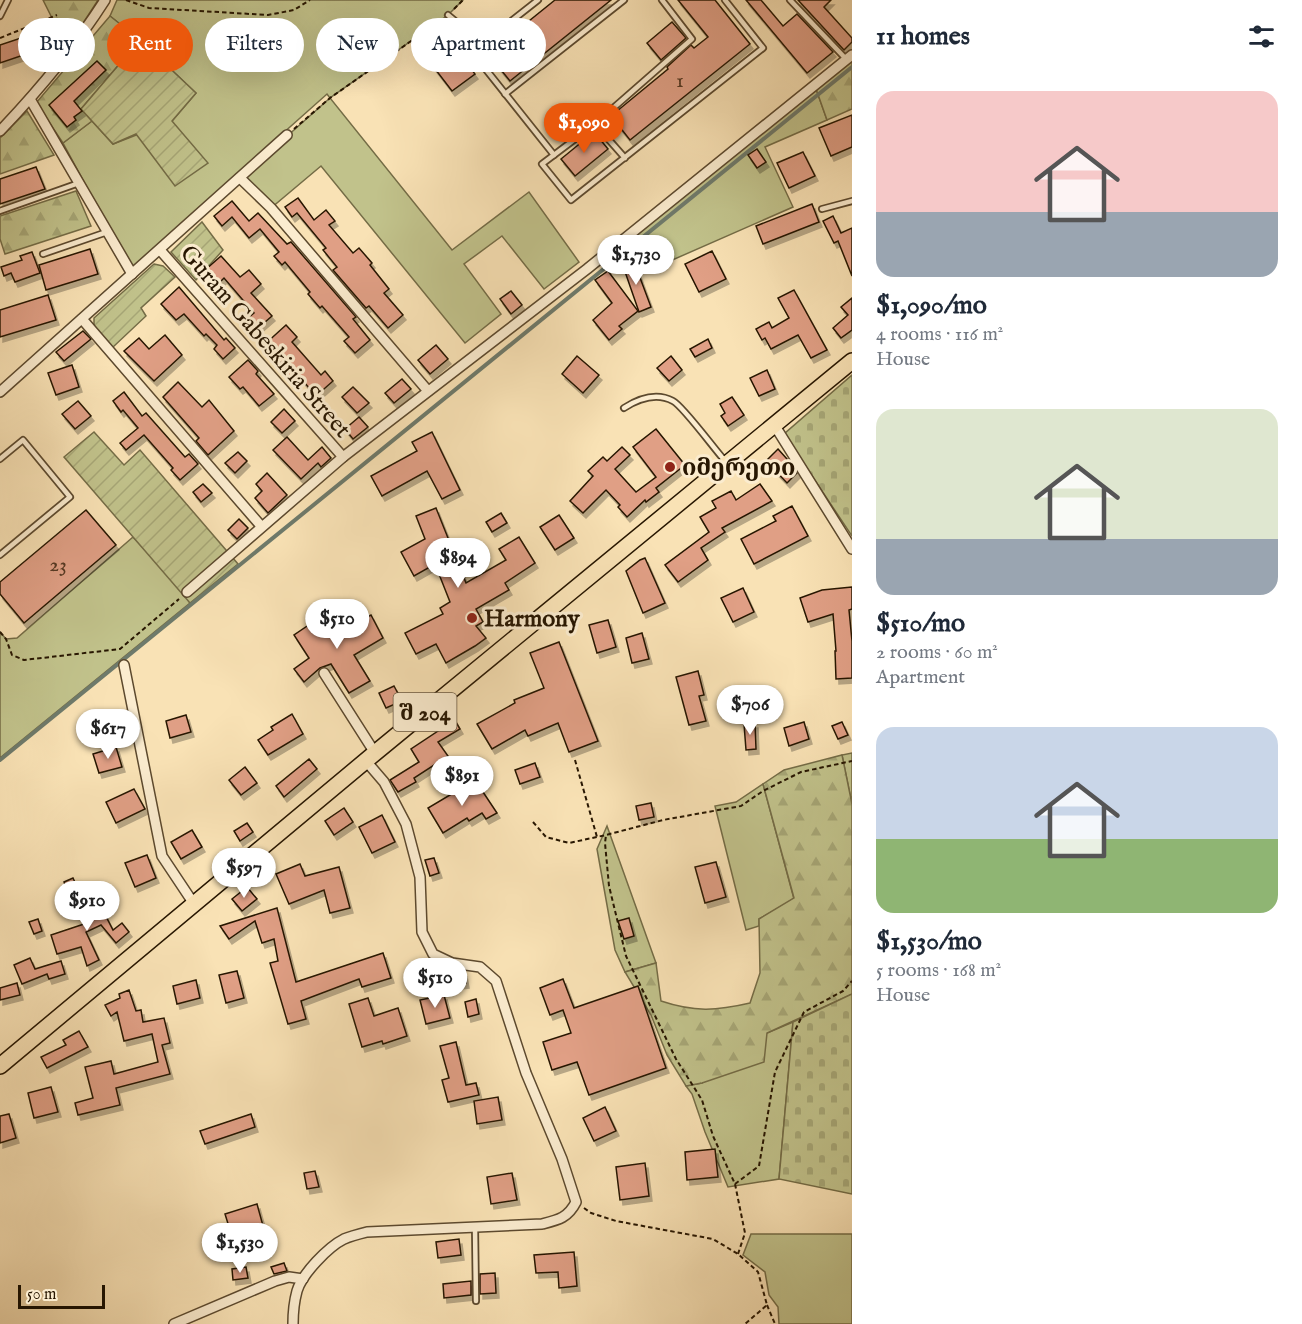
<!DOCTYPE html>
<html lang="en">
<head>
<meta charset="utf-8">
<style>
  :root { --surface:#fff; --page:#f6f6f7; --text:#1f2937; --muted:#747a83; --accent:#ea580c }
  body { margin:0; font-family:"IM FELL English","Noto Serif Georgian",serif; background:var(--page); color:var(--text); height:100vh; display:flex; flex-direction:column; font-size:22px; white-space:nowrap }
  * { box-sizing:border-box; margin:0 }
  p { font-size:20px; color:var(--muted) }
  .icon { flex:none; width:33px; height:33px; fill:none; stroke:currentColor; stroke-width:2; stroke-linecap:round; stroke-linejoin:round }
  .map { position:relative; flex:1; overflow:hidden }
  .details { display:flex; flex-direction:column; background:var(--surface); width:450px }
  .details>* { flex:none }
  .top-card { position:absolute; left:18px; top:18px; width:570px; height:54px; display:flex; gap:12px }
  .scale { position:absolute; left:18px; bottom:15px; width:87px; box-sizing:border-box; padding-left:6px; border:3px solid #271601; border-top:0; font-size:16px; line-height:21px; white-space:nowrap; color:#271601; -webkit-text-stroke:4px #fbeccf; paint-order:stroke }
  .price { position:absolute; translate:-50% -51px; padding:0 14px; border-radius:21px; background:#fff; color:#222; font-size:20px; line-height:39px; filter:drop-shadow(0 2px 3px #0008) }
  .price::after { content:''; position:absolute; left:50%; top:36px; width:18px; height:14px; margin-left:-9px; background:inherit; clip-path:polygon(0 0,100% 0,50% 100%) }
  .price.on { background:var(--accent); color:#fff }
  ul { padding:0; list-style:none }
  li { display:grid; align-content:center; gap:12px; height:318px; padding:0 24px }
  li span { display:grid; place-items:center; height:186px; border-radius:18px; color:#555 }
  li>.icon { margin-inline-start:auto }
  span .icon { width:108px; height:108px; fill:#fffc; stroke-width:1 }
  li b { font-size:26px }
  h2 { display:flex; justify-content:space-between; align-items:center; height:72px; padding:0 24px; font-size:26px }
  .tag { padding:0 21px; border-radius:27px; background:var(--surface); box-shadow:0 6px 24px #0002; font-size:21px; line-height:54px }
  .tag.on { background:var(--accent); color:#fff }
  main { display:flex; flex:1; min-height:0 }
  .map>svg:first-child { display:block }
</style>
</head>
<body>
<main>
<div class="map">
<svg width="852" height="1324" viewBox="0 0 852 1324">
  <defs>
    <pattern id="forest-firs" width="22" height="20" patternUnits="userSpaceOnUse" patternTransform="scale(1.5)"><rect width="22" height="20" fill="#c1c28b"/><path d="M5 1l3.5 6h-7zM16 11l3.5 6h-7z" fill="#a6a676"/></pattern>
    <pattern id="cemetery-stones" width="16" height="16" patternUnits="userSpaceOnUse" patternTransform="scale(1.5)"><rect width="16" height="16" fill="#c1c28b"/><path d="M2 7V4a2 2 0 0 1 4 0v3zM10 15v-3a2 2 0 0 1 4 0v3z" fill="#a6a676"/></pattern>
    <pattern id="garden-furrows" width="10" height="10" patternUnits="userSpaceOnUse" patternTransform="scale(1.5)"><rect width="10" height="10" fill="#c1c28b"/><path d="M-1 1l2-2M0 10L10 0M9 11l2-2" fill="none" stroke="#a6a676"/></pattern>
    <filter id="shadow"><feDropShadow dx="3" dy="5" stdDeviation="0" flood-color="#0004"/></filter>
  </defs>
  <rect width="100%" height="100%" fill="#f9e2b5"/>
  <filter id="stains"><feTurbulence type="fractalNoise" baseFrequency=".00333" numOctaves="4"/><feColorMatrix values="0 0 0 0 .2 0 0 0 0 .09 0 0 0 0 .02 0 0 0 .5 -.17"/></filter>
  <radialGradient id="worn" r=".72"><stop offset=".6" stop-color="#630" stop-opacity="0"/><stop offset="1" stop-color="#630" stop-opacity=".3"/></radialGradient>
  <g fill="#c1c28b" stroke="#746c46" stroke-width="1.5">
    <path d="M117 0H463L448 15 330 98 452 250 529 192 579 262 544 289 502 236 464 264 501 314 465 343 321 166 271 208 240 178 330 98 327 94 133 267 105 221 63 143 92 121 113 144 172 121 196 93 140 40 110 16Z"/>
    <path d="M815 86 827 120 765 147 793 207 645 272 631 237Z"/>
    <path d="M133 537 180 588 190 603 0 758V632L6 639 17 638Z"/>
    <path d="M852 753V804L842 755Z"/>
    <path d="M763 784 794 899 759 919V926L746 930 715 806 736 802Z"/>
    <path d="M607 826 656 963 625 972 615 950 597 849Z"/>
    <path d="M793 1022 779 1179 728 1187 705 1132 692 1094 686 1086 702 1083 767 1033Z"/>
    <path d="M751 1234H852V1324H779L778 1307 769 1295 765 1272 743 1255Z"/>
  </g>
  <g fill="url(#forest-firs)" stroke="#746c46" stroke-width="1.5">
    <path d="M43 0H98L67 48Z"/>
    <path d="M110 16 140 40 81 109 92 121 63 143 36 103Z"/>
    <path d="M852 58V109L827 120 815 86Z"/>
    <path d="M27 111 54 155 0 174V138Z"/>
    <path d="M76 191 91 226 5 254 0 239V216Z"/>
    <path d="M842 755 852 804V994L767 1033 764 1062 702 1083 686 1086 667 1055 651 1015 625 972 656 963 661 1001C694 1012 716 1011 750 1003L760 973 759 919 794 898 763 784 784 770Z"/>
  </g>
  <g fill="url(#cemetery-stones)" stroke="#746c46" stroke-width="1.5">
    <path d="M852 375V536L784 434Z"/>
    <path d="M852 994V1194L779 1179 793 1022Z"/>
  </g>
  <g fill="url(#garden-furrows)" stroke="#746c46" stroke-width="1.5">
    <path d="M140 40 196 93 172 121 208 163 175 186 136 134 113 144 81 109Z"/>
    <path d="M202 222 223 250 196 280 171 252Z"/>
    <path d="M154 264 163 266 175 277 141 308 146 316 112 348 94 326V318Z"/>
    <path d="M94 432 124 465 140 450 238 564 190 603 64 457Z"/>
  </g>
  <g fill="none" stroke-linecap="round" stroke-linejoin="round">
    <path stroke="#6e7a6b" stroke-width="4" d="M0 760 852 67"/>
  </g>
  <g fill="#e09f85" stroke="#271601" stroke-width="1.5" filter="url(#shadow)">
    <path d="M555 0H611L510 81 488 54Z"/>
    <path d="M678 0H715L750 44 630 140 611 116 668 69 667 67 691 45 694 48 708 37Z"/>
    <path d="M746 0H761L783 26 797 14 833 52 807 73Z"/>
    <path d="M798 0H831L824 7 852 38V42L844 50Z"/>
    <path d="M672 22 686 38 661 60 647 43Z"/>
    <path d="M51 28 56 44 0 63V45Z"/>
    <path d="M455 48 475 74 452 91 432 65Z"/>
    <path d="M97 61 106 70 74 101 82 111 74 117 76 120 67 127 49 105Z"/>
    <path d="M852 115V147L831 156 819 128Z"/>
    <path d="M594 132 608 149 575 176 561 159Z"/>
    <path d="M757 149 766 162 757 168 748 155Z"/>
    <path d="M803 152 815 176 789 188 777 163Z"/>
    <path d="M36 167 45 189 0 204V179Z"/>
    <path d="M298 198 314 220 326 210 335 221 329 225 353 253 359 248 372 263 370 265 389 289 384 293 403 315 388 328 369 306 366 308 333 270 337 267 323 250 326 248 297 213 292 217 285 207Z"/>
    <path d="M232 201 249 221 258 213 287 244 291 242 356 317 353 319 370 340 355 353 344 341 349 337 322 306 320 308 308 294 310 292 285 262 282 265 274 256 279 252 260 229 249 238 232 217 222 226 214 216Z"/>
    <path d="M812 204 819 222 763 244 756 226Z"/>
    <path d="M833 216 841 233 852 228V276L838 241 834 243 823 221Z"/>
    <path d="M90 249 98 274 46 290 39 265Z"/>
    <path d="M712 251 726 279 699 292 685 264Z"/>
    <path d="M32 252 40 273 15 282 11 273 4 276 1 267 22 260 20 256Z"/>
    <path d="M221 256 240 277 249 270 261 284 251 293 272 316 257 329 247 319 254 313 224 278 217 285 204 271Z"/>
    <path d="M633 259 651 307 639 312 622 263Z"/>
    <path d="M608 271 638 311 619 326 622 329 609 340 593 320 612 303 595 280Z"/>
    <path d="M179 287 224 340 226 338 235 348 223 359 214 349 217 345 206 334 204 336 184 314 176 320 161 304Z"/>
    <path d="M794 290 827 350 811 358 798 335 771 349 765 338 762 340 756 329 769 322 772 328 789 318 778 298Z"/>
    <path d="M511 291 522 305 511 314 500 299Z"/>
    <path d="M48 295 56 320 0 337V310Z"/>
    <path d="M852 298V330L841 338 833 328 848 315 841 307Z"/>
    <path d="M286 325 297 337 292 342 321 375 325 371 333 381 316 396 298 375 292 380 283 370 286 368 264 345Z"/>
    <path d="M83 331 91 339 64 361 56 352Z"/>
    <path d="M165 335 182 355 154 381 124 351 139 338 149 349Z"/>
    <path d="M708 339 712 348 695 357 690 349Z"/>
    <path d="M436 345 448 359 430 374 418 360Z"/>
    <path d="M577 356 599 375 583 393 562 374Z"/>
    <path d="M671 356 682 370 669 381 657 368Z"/>
    <path d="M248 360 258 371 256 374 274 394 259 406 243 387 240 389 229 377Z"/>
    <path d="M72 365 79 387 56 395 48 373Z"/>
    <path d="M767 370 775 389 759 396 750 378Z"/>
    <path d="M402 379 411 389 394 403 385 393Z"/>
    <path d="M178 382 202 407 209 400 234 431 208 455 196 441 199 438 163 397Z"/>
    <path d="M353 387 369 403 357 413 342 397Z"/>
    <path d="M124 392 142 416 146 413 185 457 189 454 198 464 180 480 171 470 173 468 144 435 126 450 120 443 138 428 123 410 121 412 113 401Z"/>
    <path d="M732 397 744 415 728 426 721 416 725 413 720 404Z"/>
    <path d="M78 401 91 416 75 429 62 414Z"/>
    <path d="M284 409 295 421 282 433 271 422Z"/>
    <path d="M359 417 368 427 353 439 345 429Z"/>
    <path d="M656 429 685 465 656 488 659 492 646 502 645 500 627 517 618 507 620 505 606 490 583 513 570 501 593 476 588 471 603 457 607 461 622 447 630 455 615 469 636 492 656 477 633 447Z"/>
    <path d="M432 432 460 490 442 499 427 471 382 496 371 476 417 451 412 442Z"/>
    <path d="M287 437 308 460 322 447 331 458 321 467 318 463 301 479 273 450Z"/>
    <path d="M778 449 787 459 797 473 787 483 766 461Z"/>
    <path d="M238 452 247 461 235 473 225 463Z"/>
    <path d="M267 473 287 495 268 513 255 498 262 491 256 484Z"/>
    <path d="M203 484 212 493 201 502 193 492Z"/>
    <path d="M760 484 772 501 722 528 725 532 701 548 708 560 678 582 665 565 709 532 700 517 716 508 712 501 731 491 736 500Z"/>
    <path d="M792 506 808 536 754 564 741 539 776 521 773 516Z"/>
    <path d="M436 508 466 583 506 560 499 549 519 537 535 563 505 583 509 590 476 609 483 622 476 626 486 638 475 646 446 663 436 644 416 654 405 633 443 614 440 608 450 602 435 564 414 576 401 552 425 539 416 516Z"/>
    <path d="M86 510 116 545 24 623 0 594V582Z"/>
    <path d="M501 513 507 523 492 532 486 522Z"/>
    <path d="M559 515 574 538 555 550 540 527Z"/>
    <path d="M239 519 248 528 237 539 228 530Z"/>
    <path d="M645 558 665 603 643 613 626 571 640 560Z"/>
    <path d="M852 587V609L849 610 852 641V678L836 679 835 651H836L833 614 808 622 800 598 822 590Z"/>
    <path d="M743 588 754 612 733 622 721 598Z"/>
    <path d="M325 614 336 634 371 615 383 638 354 655 370 681 349 693 331 664 320 668 304 682 294 669 309 658 294 635Z"/>
    <path d="M608 620 616 647 597 653 589 625Z"/>
    <path d="M642 633 649 659 632 663 626 638Z"/>
    <path d="M559 642 598 741 569 752 558 723 528 736 525 730 492 749 477 724 515 703 514 700 544 688 530 653Z"/>
    <path d="M698 671 704 695 699 696 706 721 689 725 676 677Z"/>
    <path d="M394 686 402 701 386 708 379 693Z"/>
    <path d="M292 714 303 734 268 755 258 740 273 730 271 727Z"/>
    <path d="M186 715 191 732 170 738 166 721Z"/>
    <path d="M453 717 460 729 438 742 448 756 414 778 416 782 398 792 390 780 419 762 411 749 447 725 445 722Z"/>
    <path d="M804 722 809 739 789 746 784 728Z"/>
    <path d="M842 722 848 735 838 739 832 726Z"/>
    <path d="M755 723 756 749 746 750 744 724Z"/>
    <path d="M116 747 122 767 99 773 93 754Z"/>
    <path d="M309 759 317 769 284 797 276 786Z"/>
    <path d="M535 763 540 777 520 784 515 770Z"/>
    <path d="M245 767 257 783 241 795 229 780Z"/>
    <path d="M475 780 497 813 486 819 482 813 469 821 467 818 443 833 428 808Z"/>
    <path d="M134 789 145 809 116 823 106 802Z"/>
    <path d="M651 803 654 817 639 820 636 806Z"/>
    <path d="M344 808 353 822 334 835 325 821Z"/>
    <path d="M382 815 395 842 372 853 359 827Z"/>
    <path d="M247 823 253 832 240 841 234 831Z"/>
    <path d="M192 830 202 847 181 859 171 842Z"/>
    <path d="M147 855 156 878 135 887 125 863Z"/>
    <path d="M434 858 439 873 430 876 425 860Z"/>
    <path d="M716 862 726 897 705 903 695 867Z"/>
    <path d="M300 864 305 876 339 867 350 908 330 913 324 890 289 904 276 874Z"/>
    <path d="M73 878 79 891 69 895 64 882Z"/>
    <path d="M247 887 257 899 242 911 232 899Z"/>
    <path d="M96 897 113 930 122 923 129 932 116 943 101 925 86 932 99 960 87 966 81 947 57 954 51 935 87 923 79 906Z"/>
    <path d="M277 908 296 982 383 953 391 978 362 987 359 979 301 1001 306 1019 288 1024 270 963 278 961 274 939 262 943 255 921 229 939 220 926Z"/>
    <path d="M629 918 634 936 624 939 618 921Z"/>
    <path d="M38 919 42 931 34 934 29 922Z"/>
    <path d="M30 958 35 969 61 961 65 974 49 979 47 974 22 984 14 965Z"/>
    <path d="M237 971 244 998 226 1003 219 975Z"/>
    <path d="M464 972 466 983 448 985 447 973Z"/>
    <path d="M563 979 574 1008 638 986 666 1068 589 1095 577 1062 552 1070 543 1042 571 1033 563 1010 550 1015 540 988Z"/>
    <path d="M196 980 200 998 177 1004 173 986Z"/>
    <path d="M17 983 20 995 0 1000V988Z"/>
    <path d="M129 990 136 1011 141 1010 143 1022 164 1018 170 1043 162 1045 170 1074 116 1088 120 1105 78 1115 75 1103 93 1098 85 1067 111 1061 114 1074 158 1062 152 1034 124 1041 117 1012 111 1016 105 1005 120 998 119 994Z"/>
    <path d="M444 995 450 1018 426 1024 420 1000Z"/>
    <path d="M368 998 374 1016 398 1008 407 1036 383 1044 382 1041 362 1047 349 1004Z"/>
    <path d="M476 999 479 1014 468 1017 465 1002Z"/>
    <path d="M79 1031 88 1047 47 1068 41 1057 66 1045 63 1040Z"/>
    <path d="M456 1042 466 1085 476 1083 479 1095 448 1102 442 1080 449 1078 440 1046Z"/>
    <path d="M51 1087 58 1112 34 1118 28 1093Z"/>
    <path d="M498 1097 502 1120 477 1124 474 1101Z"/>
    <path d="M605 1107 616 1131 594 1141 583 1118Z"/>
    <path d="M9 1114 16 1138 0 1143V1116Z"/>
    <path d="M251 1114 255 1127 205 1144 200 1131Z"/>
    <path d="M715 1149 718 1177 687 1180 685 1152Z"/>
    <path d="M645 1163 649 1196 620 1200 616 1167Z"/>
    <path d="M315 1171 319 1187 307 1189 304 1173Z"/>
    <path d="M512 1173 517 1200 491 1204 487 1177Z"/>
    <path d="M257 1204 265 1233 234 1243 225 1214Z"/>
    <path d="M459 1239 461 1255 438 1258 436 1242Z"/>
    <path d="M574 1252 577 1286 559 1288 558 1272 536 1273 534 1255Z"/>
    <path d="M284 1263 287 1271 274 1274 271 1267Z"/>
    <path d="M246 1267 248 1278 233 1280 232 1269Z"/>
    <path d="M495 1273 496 1293 480 1294V1274Z"/>
    <path d="M471 1281V1295L444 1298 443 1284Z"/>
  </g>
  <g fill="none" stroke-linecap="round" stroke-linejoin="round">
    <g stroke="#5c492e" stroke-width="8">
      <g id="lane">
        <path d="M538 0 472 52 554 155"/>
        <path d="M790 0 846 59"/>
        <path d="M448 15 483 44"/>
        <path d="M0 16 8 0"/>
        <path d="M505 94 624 0"/>
        <path d="M595 124 692 39 662 0"/>
        <path d="M625 158 595 124 542 164 571 200 763 48 725 0"/>
        <path d="M822 209 852 201"/>
        <path d="M0 211 79 183"/>
        <path d="M43 254 107 232"/>
        <path d="M624 408C638 399 656 392 673 401 683 406 715 450 726 462"/>
        <path d="M0 459 23 440 70 497 0 555"/>
        <path d="M475 1227 476 1301"/>
      </g>
    </g>
    <g stroke="#5c492e" stroke-width="12">
      <g id="street">
        <path d="M30 99 132 274"/>
        <path d="M0 131C39 90 75 47 105 0"/>
        <path d="M240 178 271 208 428 391"/>
        <path d="M160 250 343 457"/>
        <path d="M82 319 261 526"/>
        <path d="M0 392 287 135"/>
        <path d="M775 426 852 549"/>
        <path d="M187 592 343 457 587 269 852 55"/>
        <path d="M124 665 162 856 194 904"/>
        <path d="M324 673 375 753"/>
        <path d="M174 1324 275 1281 289 1277 303 1279"/>
        <path d="M293 1324C293 1313 294 1302 297 1291 302 1274 328 1247 344 1239 351 1236 359 1234 367 1232L542 1224C558 1220 568 1218 576 1202L562 1159 526 1073 496 981 480 967 452 963 433 954 422 932 420 877 406 824 384 782 366 761"/>
      </g>
    </g>
    <g stroke="#271601" stroke-width="18">
      <path id="primary" d="M0 1066 375 753 852 361"/>
    </g>
    <g stroke="#271601" stroke-width="2" stroke-dasharray="4.5 3" stroke-linecap="butt">
      <path d="M126 0 149 8 268 15 294 10 310 0"/>
      <path d="M454 9 463 0"/>
      <path d="M0 38 57 15"/>
      <path d="M294 129 330 98 441 20"/>
      <path d="M0 632 6 639 12 655 24 660 120 649 179 599"/>
      <path d="M575 760 597 837"/>
      <path d="M533 822 546 837 569 843 606 835"/>
      <path d="M735 1184 759 1166 775 1072 804 1012 843 991 852 981"/>
      <path d="M584 1208 591 1213 616 1221 713 1239 738 1254 758 1272 767 1305 745 1324"/>
      <path d="M738 1254 745 1233 735 1184 713 1136 702 1100 676 1059 626 956 609 886 605 843 606 835 663 820 741 806 763 791 801 772 852 761"/>
      <path d="M767 1305 775 1324"/>
    </g>
    <use href="#lane" stroke="#fbeccf" stroke-width="4.5"/>
    <use href="#street" stroke="#fbeccf" stroke-width="9"/>
    <use href="#primary" stroke="#f9e2b5" stroke-width="15"/>
  </g>
  <g fill="#8f2418" stroke="#fbeccf" stroke-width="2">
    <circle cx="670" cy="467" r="6"/>
    <circle cx="472" cy="618" r="6"/>
  </g>
  <g text-anchor="middle" stroke-width="6" stroke-linejoin="round" paint-order="stroke">
    <g font-size="21" fill="#553822">
      <text x="680" y="87">1</text>
      <text x="58" y="571">23</text>
    </g>
    <rect fill="#fbeccf" stroke="#67563f" stroke-width="1.5" x="393.5" y="693" width="63" height="38" rx="4.5"/>
    <g font-size="22" font-weight="bold" fill="#271601">
      <text x="425" y="720">შ 204</text>
    </g>
    <g font-size="24" fill="#271601" stroke="#fbeccf">
      <text transform="translate(266 341) rotate(49)" y="8">Guram Gabeskiria Street</text>
    </g>
    <g font-size="24" font-weight="bold" fill="#271601" stroke="#fbeccf" text-anchor="start">
      <text x="682" y="475">იმერეთი</text>
      <text x="484" y="626">Harmony</text>
    </g>
  </g>
  <rect width="100%" height="100%" filter="url(#stains)"/>
  <rect width="100%" height="100%" fill="url(#worn)"/>
</svg>
<div class="scale">50 m</div>
<b class="price on" style="left:584px;top:154px">$1,090</b>
<b class="price" style="left:636px;top:286px">$1,730</b>
<b class="price" style="left:458px;top:589px">$894</b>
<b class="price" style="left:337px;top:650px">$510</b>
<b class="price" style="left:750px;top:736px">$706</b>
<b class="price" style="left:108px;top:760px">$617</b>
<b class="price" style="left:462px;top:807px">$891</b>
<b class="price" style="left:244px;top:899px">$597</b>
<b class="price" style="left:87px;top:932px">$910</b>
<b class="price" style="left:435px;top:1009px">$510</b>
<b class="price" style="left:240px;top:1274px">$1,530</b>
<div class="top-card">
<a class="tag">Buy</a>
<a class="tag on">Rent</a>
<a class="tag">Filters</a>
<a class="tag">New</a>
<a class="tag">Apartment</a>
</div>
</div>
<section class="details">
<h2>11 homes<svg class="icon" aria-label="filters" viewBox="0 0 24 24"><path d="M4 7h16M4 17h16"/><circle cx="9" cy="7" r="2"/><circle cx="15" cy="17" r="2"/></svg></h2>
<ul>
<li><span style="background:linear-gradient(#f6c9c9 65%,#9aa5b1 0)"><svg class="icon" aria-label="home" viewBox="0 0 24 24"><path d="M3 11l9-7 9 7M6 9v11h12V9"/></svg></span><div><b>$1,090/mo</b><p>4 rooms · 116 m²</p><p>House</p></div></li>
<li><span style="background:linear-gradient(#dfe7d0 70%,#9aa5b1 0)"><svg class="icon" aria-label="home" viewBox="0 0 24 24"><path d="M3 11l9-7 9 7M6 9v11h12V9"/></svg></span><div><b>$510/mo</b><p>2 rooms · 60 m²</p><p>Apartment</p></div></li>
<li><span style="background:linear-gradient(#c9d6e8 60%,#8fb573 0)"><svg class="icon" aria-label="home" viewBox="0 0 24 24"><path d="M3 11l9-7 9 7M6 9v11h12V9"/></svg></span><div><b>$1,530/mo</b><p>5 rooms · 168 m²</p><p>House</p></div></li>
</ul>
</section>
</main>
</body>
</html>
